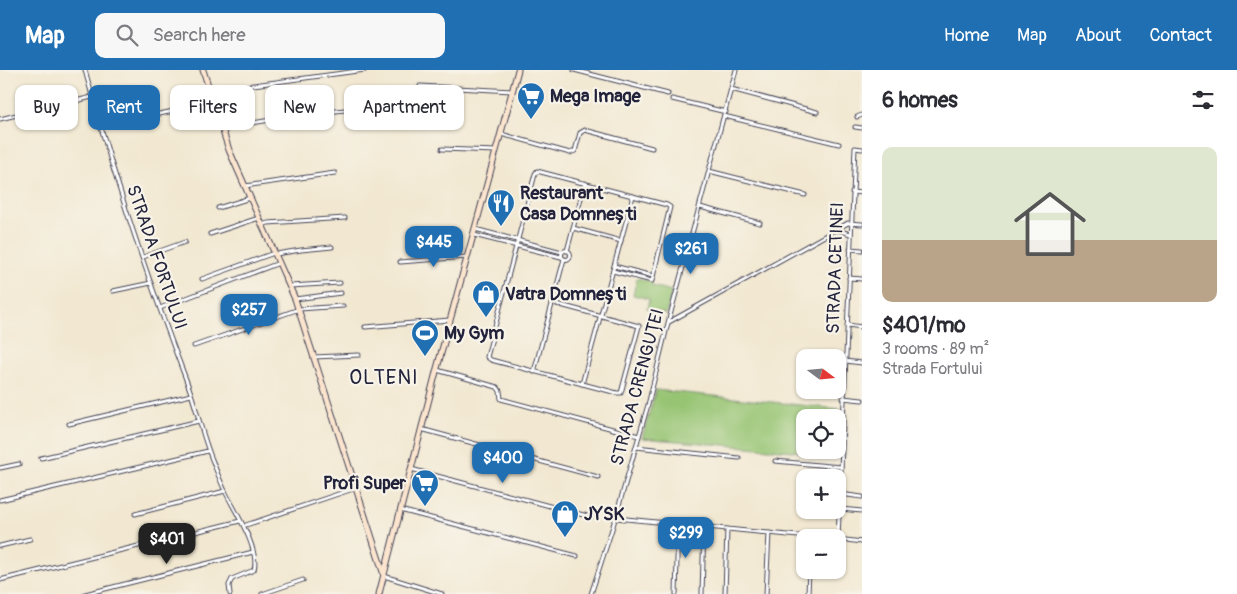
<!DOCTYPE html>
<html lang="en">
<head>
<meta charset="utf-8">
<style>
  :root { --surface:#fff; --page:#f7f7f7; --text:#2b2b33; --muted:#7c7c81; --accent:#1f6fb2 }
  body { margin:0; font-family:Pangolin,sans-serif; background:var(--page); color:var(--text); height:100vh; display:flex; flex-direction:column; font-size:19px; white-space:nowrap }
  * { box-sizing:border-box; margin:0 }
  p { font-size:16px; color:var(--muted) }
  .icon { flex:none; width:28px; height:28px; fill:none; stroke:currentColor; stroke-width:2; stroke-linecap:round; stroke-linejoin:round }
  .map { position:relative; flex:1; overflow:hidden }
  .sheet { display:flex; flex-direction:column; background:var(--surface); width:375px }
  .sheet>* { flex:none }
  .hud { position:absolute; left:15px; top:15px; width:475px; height:45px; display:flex; gap:10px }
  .needle { width:32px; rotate:106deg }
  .tools { position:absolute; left:796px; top:279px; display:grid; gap:10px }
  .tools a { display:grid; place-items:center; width:50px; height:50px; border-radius:10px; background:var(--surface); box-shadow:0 1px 4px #0004; font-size:25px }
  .price { position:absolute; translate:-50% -42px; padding:0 11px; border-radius:10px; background:var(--accent); color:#fff; font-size:16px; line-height:32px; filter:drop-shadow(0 1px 2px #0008) }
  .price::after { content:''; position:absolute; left:50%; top:30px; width:15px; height:11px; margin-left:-8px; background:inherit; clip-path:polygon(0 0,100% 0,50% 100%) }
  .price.selected { background:#222; color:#fff }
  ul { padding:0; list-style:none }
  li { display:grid; align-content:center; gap:10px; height:265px; padding:0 20px }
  li span { display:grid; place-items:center; height:155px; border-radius:10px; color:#555 }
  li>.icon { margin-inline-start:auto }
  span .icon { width:90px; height:90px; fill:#fffc; stroke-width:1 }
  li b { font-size:21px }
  h2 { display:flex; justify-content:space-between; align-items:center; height:60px; padding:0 20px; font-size:21px }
  .pill { padding:0 18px; border-radius:10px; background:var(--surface); box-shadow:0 1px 4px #0004; font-size:18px; line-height:45px }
  .pill.selected { background:var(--accent); color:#fff }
  header { display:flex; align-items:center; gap:30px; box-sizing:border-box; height:70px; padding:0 25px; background:var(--accent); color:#fff }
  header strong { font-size:24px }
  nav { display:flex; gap:28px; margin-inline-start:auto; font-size:18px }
  .search { width:350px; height:45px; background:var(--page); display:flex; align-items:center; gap:12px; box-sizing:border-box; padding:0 18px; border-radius:10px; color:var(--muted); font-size:19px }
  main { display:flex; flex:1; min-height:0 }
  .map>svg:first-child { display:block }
</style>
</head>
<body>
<header>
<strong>Map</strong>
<div class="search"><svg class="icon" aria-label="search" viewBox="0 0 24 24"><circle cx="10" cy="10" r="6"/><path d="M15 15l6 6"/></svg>Search here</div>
<nav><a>Home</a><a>Map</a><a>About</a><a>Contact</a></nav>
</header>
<main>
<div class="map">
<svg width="862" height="524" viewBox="0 0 862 524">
  <rect width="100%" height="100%" fill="#f7f3e8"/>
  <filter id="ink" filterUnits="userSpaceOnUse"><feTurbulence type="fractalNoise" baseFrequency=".02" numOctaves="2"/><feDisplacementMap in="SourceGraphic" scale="10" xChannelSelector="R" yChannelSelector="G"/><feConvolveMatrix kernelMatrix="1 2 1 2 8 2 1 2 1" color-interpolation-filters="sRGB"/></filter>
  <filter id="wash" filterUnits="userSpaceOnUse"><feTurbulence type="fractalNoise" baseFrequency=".0096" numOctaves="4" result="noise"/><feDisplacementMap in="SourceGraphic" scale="20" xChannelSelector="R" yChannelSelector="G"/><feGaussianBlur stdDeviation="1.12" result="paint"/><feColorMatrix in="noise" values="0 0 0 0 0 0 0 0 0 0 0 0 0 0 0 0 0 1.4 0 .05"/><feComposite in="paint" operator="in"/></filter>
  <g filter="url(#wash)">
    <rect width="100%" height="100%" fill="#f2e8d1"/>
    <g fill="#96c472" stroke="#5c7356" fill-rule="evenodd">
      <path d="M637 208 652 212V216L672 221 666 244 647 239 649 229 633 225Z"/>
      <path d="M656 320 840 339 839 385 642 368ZM805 348H838V380H805Z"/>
    </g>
  </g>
  <g filter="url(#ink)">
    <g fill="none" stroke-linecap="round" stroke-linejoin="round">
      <g stroke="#414052" stroke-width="5">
        <g id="street">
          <path d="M85 0C113 106 148 210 187 312 197 338 202 366 213 392 217 402 221 413 226 423 235 441 260 479 254 500L232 509 229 515 230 524"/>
          <path d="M574 0 668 24"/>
          <path d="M420 16 512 21"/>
          <path d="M731 19 817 42"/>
          <path d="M209 21 365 0"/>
          <path d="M672 29 726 42"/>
          <path d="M724 46 839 74"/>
          <path d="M857 47 862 45"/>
          <path d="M0 49 92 27"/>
          <path d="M120 52 213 33"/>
          <path d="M855 57 862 58"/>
          <path d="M222 58 300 45 399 34"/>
          <path d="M501 64 570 83 575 81 580 63 585 60 652 78"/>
          <path d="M442 79 496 81"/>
          <path d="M709 101 805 125"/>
          <path d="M245 116 335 103"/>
          <path d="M852 122 862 123"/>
          <path d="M700 137 760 153"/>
          <path d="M218 138 250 128"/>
          <path d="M262 155 268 153 345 148"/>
          <path d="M573 158 621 171"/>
          <path d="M475 159 562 182"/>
          <path d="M836 160 851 164"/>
          <path d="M210 164 259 148"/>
          <path d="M474 165 561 187"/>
          <path d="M850 179 862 180"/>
          <circle cx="566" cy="185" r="4.5"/>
          <path d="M567 181 585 113"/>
          <path d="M276 184 301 180 332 177"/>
          <path d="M143 187 185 172"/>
          <path d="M400 192 467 187"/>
          <path d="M614 196 653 206"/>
          <path d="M849 208 862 209"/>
          <path d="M202 209 274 183"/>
          <path d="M290 216 340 213"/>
          <path d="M113 221 151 213"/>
          <path d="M295 229 341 223"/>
          <path d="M553 233 639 256 621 323H617L491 290 487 287 535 104 537 101 667 135 670 137 652 211 613 201"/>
          <path d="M160 238 279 193"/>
          <path d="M669 252 848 153 862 154"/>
          <path d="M847 255 862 257"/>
          <path d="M365 257 450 250"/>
          <path d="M194 276 299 239 343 236"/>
          <path d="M314 287 359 285"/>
          <path d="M845 291 862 293"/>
          <path d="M437 300 497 317 500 321 501 329 639 366"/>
          <path d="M534 302 564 189"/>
          <path d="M582 314 633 126"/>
          <path d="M843 328 862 330"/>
          <path d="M69 354 191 325"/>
          <path d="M421 359 598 407"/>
          <path d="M636 377 739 388"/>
          <path d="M41 388 199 351"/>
          <path d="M775 391 841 397"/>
          <path d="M0 398 19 394"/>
          <path d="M411 399 591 447"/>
          <path d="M840 424 862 427"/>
          <path d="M0 430 208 381"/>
          <path d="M840 439 862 441"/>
          <path d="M400 440 577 486"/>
          <path d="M135 444 225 421"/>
          <path d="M616 448 818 468"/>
          <path d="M246 455 356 418"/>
          <path d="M838 469 855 78 862 79"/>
          <path d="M838 469 862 472"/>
          <path d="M0 476 30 469"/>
          <path d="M384 506 442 524"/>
          <path d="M0 510 240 451"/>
          <path d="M85 524 253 482"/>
          <path d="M262 524 303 510"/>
          <path d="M591 524 613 456 648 335 668 253 736 0"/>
          <path d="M676 524 678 454"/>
          <path d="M702 524 704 457"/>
          <path d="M725 524 727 459"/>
          <path d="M766 524 769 463"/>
          <path d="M808 524 809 500"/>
        </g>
      </g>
      <g stroke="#414052" stroke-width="7">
        <g id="secondary">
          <path d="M203 0 229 80 295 229 384 505"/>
          <path d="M379 524 436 302 518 0"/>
        </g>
      </g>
      <use href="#street" stroke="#fff" stroke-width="3"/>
      <use href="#secondary" stroke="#fce5cf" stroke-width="5"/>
    </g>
  </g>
  <defs>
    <g id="supermarket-pin" transform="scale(1.4375)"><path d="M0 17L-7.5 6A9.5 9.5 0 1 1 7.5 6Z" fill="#1f6fb2" stroke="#f7f3e8"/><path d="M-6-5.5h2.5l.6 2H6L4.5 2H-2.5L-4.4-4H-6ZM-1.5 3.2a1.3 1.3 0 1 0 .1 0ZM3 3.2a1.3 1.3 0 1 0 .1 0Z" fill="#fff"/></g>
    <g id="restaurant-pin" transform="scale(1.4375)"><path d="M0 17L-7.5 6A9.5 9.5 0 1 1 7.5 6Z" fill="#1f6fb2" stroke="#f7f3e8"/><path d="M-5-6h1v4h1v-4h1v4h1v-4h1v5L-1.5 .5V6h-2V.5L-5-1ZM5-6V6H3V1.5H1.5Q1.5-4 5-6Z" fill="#fff"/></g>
    <g id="shop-pin" transform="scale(1.4375)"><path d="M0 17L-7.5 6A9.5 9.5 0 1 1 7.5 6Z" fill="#1f6fb2" stroke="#f7f3e8"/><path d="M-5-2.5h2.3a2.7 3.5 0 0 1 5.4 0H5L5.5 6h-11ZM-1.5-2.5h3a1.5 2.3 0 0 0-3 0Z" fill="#fff"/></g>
    <g id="stadium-pin" transform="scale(1.4375)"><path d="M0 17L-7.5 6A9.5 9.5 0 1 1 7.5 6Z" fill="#1f6fb2" stroke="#f7f3e8"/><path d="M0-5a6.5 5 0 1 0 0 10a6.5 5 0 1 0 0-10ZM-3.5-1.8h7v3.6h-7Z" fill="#fff"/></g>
  </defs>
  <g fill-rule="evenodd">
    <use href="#supermarket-pin" x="531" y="26"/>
    <use href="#restaurant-pin" x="501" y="133"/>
    <use href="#shop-pin" x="486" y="224"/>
    <use href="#stadium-pin" x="425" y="263"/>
    <use href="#supermarket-pin" x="425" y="413"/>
    <use href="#shop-pin" x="565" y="444"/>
  </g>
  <g text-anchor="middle" stroke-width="4.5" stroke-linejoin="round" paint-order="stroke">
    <g font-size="18" font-weight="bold" fill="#22223b" stroke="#f7f3e8" text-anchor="start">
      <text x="550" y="32">Mega Image</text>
      <text x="520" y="129">Restaurant<tspan x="520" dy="21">Casa Domnești</tspan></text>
      <text x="505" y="230">Vatra Domnești</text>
      <text x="444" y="269">My Gym</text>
      <text x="406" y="419" text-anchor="end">Profi Super</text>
      <text x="584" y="450">JYSK</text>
    </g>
    <g font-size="18" fill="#22223b" stroke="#f7f3e8">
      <text transform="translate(157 187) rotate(71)" y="6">STRADA FORTULUI</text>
      <text transform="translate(835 198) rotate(-88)" y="6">STRADA CETINEI</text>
      <text transform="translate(637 317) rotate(-75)" y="6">STRADA CRENGUȚEI</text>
    </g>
    <g font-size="20" letter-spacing="1" fill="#22223b" stroke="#f7f3e8">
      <text x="384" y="314">OLTENI</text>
    </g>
  </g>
</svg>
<div class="tools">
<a><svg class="needle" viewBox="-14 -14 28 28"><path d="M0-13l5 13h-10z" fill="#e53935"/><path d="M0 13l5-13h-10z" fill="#7c7c81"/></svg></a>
<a><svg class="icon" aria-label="locate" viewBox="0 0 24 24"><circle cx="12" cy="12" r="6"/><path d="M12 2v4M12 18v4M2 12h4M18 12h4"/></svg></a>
<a>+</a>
<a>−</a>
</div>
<b class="price" style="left:434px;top:198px">$445</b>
<b class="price" style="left:691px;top:205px">$261</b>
<b class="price" style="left:249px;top:266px">$257</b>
<b class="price" style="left:503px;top:414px">$400</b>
<b class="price" style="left:686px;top:489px">$299</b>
<b class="price selected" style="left:167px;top:495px">$401</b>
<div class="hud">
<a class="pill">Buy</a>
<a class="pill selected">Rent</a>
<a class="pill">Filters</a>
<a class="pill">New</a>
<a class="pill">Apartment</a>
</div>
</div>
<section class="sheet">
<h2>6 homes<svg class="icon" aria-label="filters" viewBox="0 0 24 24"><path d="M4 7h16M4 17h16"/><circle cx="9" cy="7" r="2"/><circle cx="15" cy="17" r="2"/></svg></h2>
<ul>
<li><span style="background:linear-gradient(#dfe7d0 60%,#b9a48a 0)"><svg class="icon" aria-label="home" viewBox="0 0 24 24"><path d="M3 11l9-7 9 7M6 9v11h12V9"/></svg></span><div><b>$401/mo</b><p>3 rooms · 89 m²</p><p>Strada Fortului</p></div></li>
</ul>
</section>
</main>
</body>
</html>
